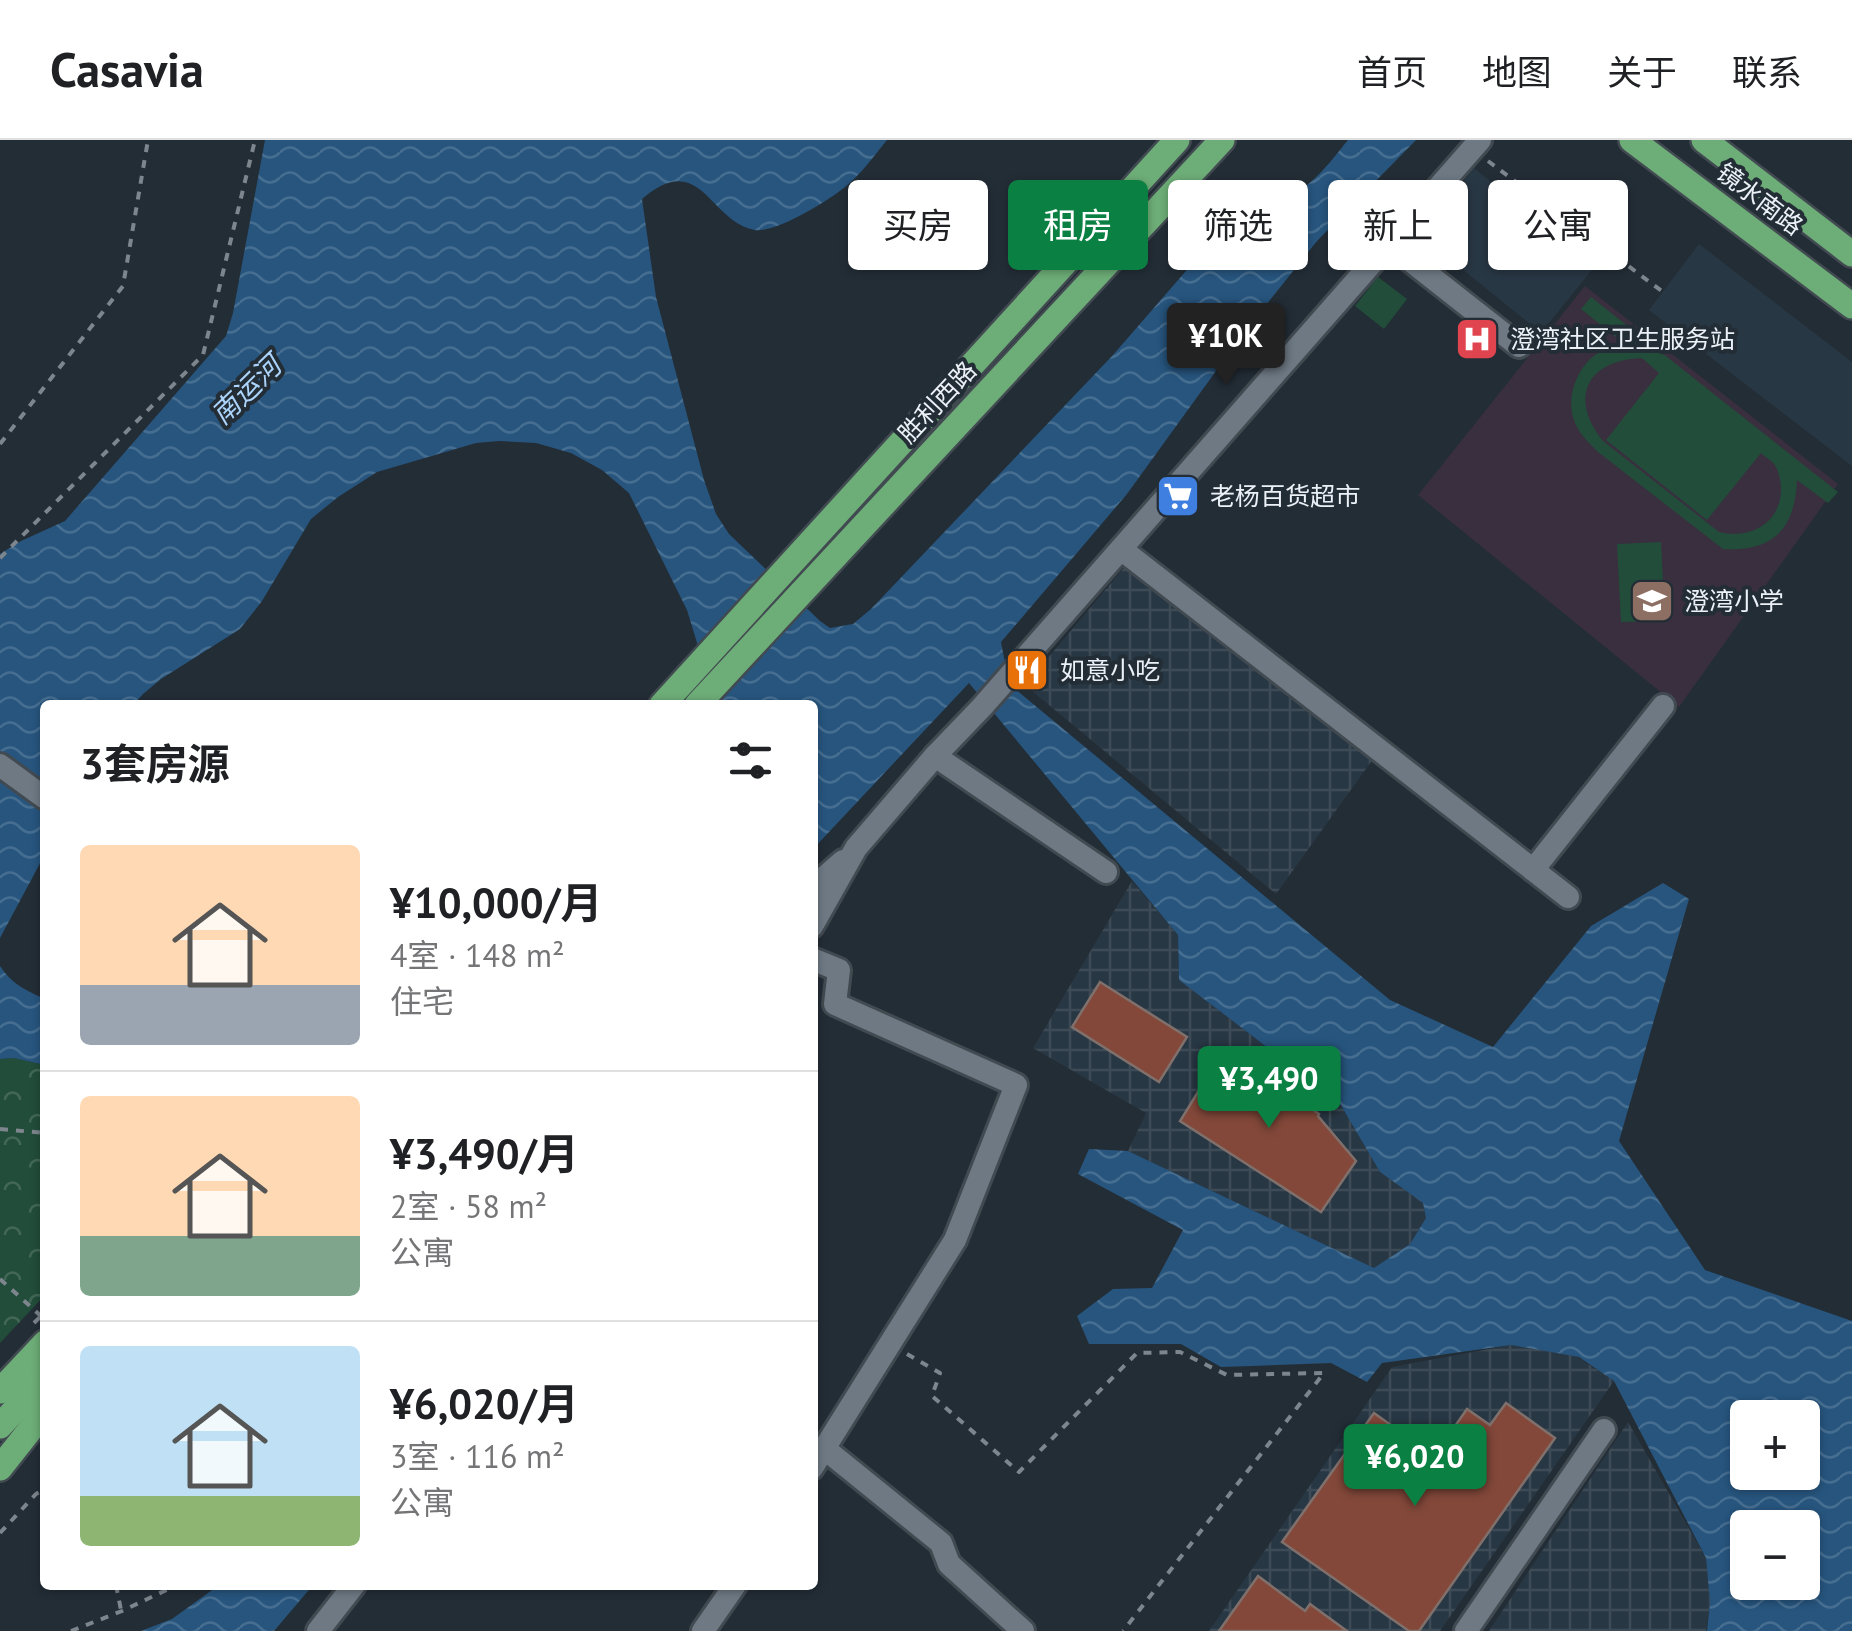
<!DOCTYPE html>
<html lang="zh">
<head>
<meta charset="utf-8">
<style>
  :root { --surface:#fff; --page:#f2f2f2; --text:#202124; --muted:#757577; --line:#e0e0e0; --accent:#0b8043 }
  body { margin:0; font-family:"PT Sans","Noto Sans SC",sans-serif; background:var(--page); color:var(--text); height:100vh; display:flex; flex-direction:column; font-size:38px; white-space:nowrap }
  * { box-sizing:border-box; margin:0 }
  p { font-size:32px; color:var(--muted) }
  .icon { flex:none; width:55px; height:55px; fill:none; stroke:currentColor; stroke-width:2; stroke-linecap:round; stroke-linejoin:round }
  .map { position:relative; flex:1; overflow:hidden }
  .panel { position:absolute; left:40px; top:560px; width:778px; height:890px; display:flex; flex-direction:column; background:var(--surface); border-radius:10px; box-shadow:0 2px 8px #0004 }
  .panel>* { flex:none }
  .guide { position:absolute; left:848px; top:40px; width:852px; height:90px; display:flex; gap:20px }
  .fabs { position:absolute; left:1730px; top:1260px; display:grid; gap:20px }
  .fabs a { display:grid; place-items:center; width:90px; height:90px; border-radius:10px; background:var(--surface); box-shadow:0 2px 8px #0004; font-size:50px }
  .price { position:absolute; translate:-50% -85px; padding:0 22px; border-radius:10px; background:var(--accent); color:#fff; font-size:32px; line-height:65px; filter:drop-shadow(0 2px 5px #0008) }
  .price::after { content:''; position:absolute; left:50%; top:60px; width:30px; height:22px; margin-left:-15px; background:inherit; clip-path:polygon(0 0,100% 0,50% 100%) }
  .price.active { background:#222; color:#fff }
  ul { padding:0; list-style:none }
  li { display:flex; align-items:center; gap:30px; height:250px; padding:0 40px }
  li+li { border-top:2px solid var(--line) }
  li span { display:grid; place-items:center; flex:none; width:280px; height:200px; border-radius:10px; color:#555 }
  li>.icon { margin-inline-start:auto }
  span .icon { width:120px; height:120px; fill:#fffc; stroke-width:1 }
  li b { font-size:42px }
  h2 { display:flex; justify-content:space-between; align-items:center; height:120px; padding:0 40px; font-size:42px }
  .tag { padding:0 35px; border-radius:10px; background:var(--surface); box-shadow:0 2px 8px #0004; font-size:35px; line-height:90px }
  .tag.active { background:var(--accent); color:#fff }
  header { display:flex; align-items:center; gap:60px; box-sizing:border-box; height:140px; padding:0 50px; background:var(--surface); border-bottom:2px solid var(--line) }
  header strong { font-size:48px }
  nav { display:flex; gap:55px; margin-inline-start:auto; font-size:35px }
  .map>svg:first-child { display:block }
</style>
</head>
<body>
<header>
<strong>Casavia</strong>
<nav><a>首页</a><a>地图</a><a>关于</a><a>联系</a></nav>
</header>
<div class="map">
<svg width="1852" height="1491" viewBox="0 0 1852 1491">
  <defs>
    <pattern id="industrial-grid" width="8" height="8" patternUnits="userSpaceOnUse" patternTransform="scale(2.5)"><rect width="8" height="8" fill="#283744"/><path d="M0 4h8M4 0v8" fill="none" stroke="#3d4b56"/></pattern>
    <pattern id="park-crowns" width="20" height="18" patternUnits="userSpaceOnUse" patternTransform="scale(2.5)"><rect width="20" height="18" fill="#224d3a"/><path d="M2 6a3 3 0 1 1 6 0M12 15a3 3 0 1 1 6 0" fill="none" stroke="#426757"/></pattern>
    <pattern id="water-waves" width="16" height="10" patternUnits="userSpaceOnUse" patternTransform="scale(2.5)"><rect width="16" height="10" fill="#27557e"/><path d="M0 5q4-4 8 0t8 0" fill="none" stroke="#466e91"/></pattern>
  </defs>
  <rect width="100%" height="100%" fill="#232d36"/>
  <g fill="#283744">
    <path d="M1474 28 1595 126 1541 193 1420 95Z"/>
    <path d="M1699 104 1852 222V326L1649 170Z"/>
  </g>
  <g fill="url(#industrial-grid)">
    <path d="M1128 423 1373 619 1276 754 1025 545Z"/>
    <path d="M1132 741 1178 795 1179 840 1339 962 1380 1032 1423 1063 1426 1078 1410 1104 1374 1128 1128 1011 1146 973 1033 908Z"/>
    <path d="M1511 1205 1576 1216 1614 1241 1440 1491H1209L1392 1227Z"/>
    <path d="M1628 1282 1706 1418 1710 1462 1706 1491H1489Z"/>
  </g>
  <path fill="#392f3e" d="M1585 146 1838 344 1679 567 1418 355Z"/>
  <path fill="url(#park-crowns)" d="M14 918 45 925V1155L0 1203V919Z"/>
  <g fill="#224d3a" fill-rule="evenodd">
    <path d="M1378 137 1407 159 1384 189 1355 166Z"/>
    <path d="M1591 157 1838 352 1828 363 1797 340C1795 388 1774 412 1723 409L1598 312C1589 303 1578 293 1574 280 1565 255 1579 222 1603 210 1610 207 1619 206 1626 205L1581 169ZM1642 218 1659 233 1606 300 1707 380 1761 313C1765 317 1770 319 1774 324 1779 330 1780 339 1781 347 1782 383 1750 400 1719 392L1603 301C1568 258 1587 220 1642 218Z"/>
    <path d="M1661 402 1665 481 1621 482 1617 404Z"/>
  </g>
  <g fill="url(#water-waves)" fill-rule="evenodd">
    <path d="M265 0H887C874 16 861 34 845 47 828 61 776 93 755 90 709 82 701 8 642 59L656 157 704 340 716 374 729 394 820 481 830 488 853 484 871 469 1113 215 1238 71C1253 63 1268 63 1284 58 1313 47 1329 23 1348 0H1416L1317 101 1242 195 1127 354 1001 502 1009 544 1390 860 1493 907 1591 786 1663 743 1689 759 1619 1001 1705 1130 1852 1181V1491H1707L1710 1462 1706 1418 1614 1241 1579 1217 1511 1205 1382 1223 1367 1242 1331 1223 1221 1227 1181 1204H1089L1077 1176 1113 1149 1152 1148 1183 1090 1078 1034 1089 1009 1128 1011 1374 1128 1410 1104 1426 1078 1423 1063 1380 1032 1339 962 1179 840 1178 795 969 543 813 709 812 565H716L687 470 629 353 602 330 571 313 536 303 499 301 476 303 377 332 338 357 311 379 262 461 240 489 161 539 143 554 133 565H45V714L0 798V414L21 401 65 381 226 196 233 173ZM1748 1278H1802V1332H1748ZM1748 1388H1802V1442H1748Z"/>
    <path d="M0 826C12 844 25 850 45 859V925L14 918 0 919Z"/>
    <path d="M219 1445H313L274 1491H141L172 1479Z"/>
  </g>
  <g fill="#83483a" stroke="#80706c" stroke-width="2.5">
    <path d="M1100 842 1187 897 1159 942 1072 887Z"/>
    <path d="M1224 910 1319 974 1318 976 1356 1021 1321 1072 1180 981Z"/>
    <path d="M1506 1263 1555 1298 1419 1491H1409L1282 1402 1374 1273 1434 1316 1467 1269 1490 1285Z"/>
    <path d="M1258 1436 1305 1471 1310 1464 1347 1491H1219Z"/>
  </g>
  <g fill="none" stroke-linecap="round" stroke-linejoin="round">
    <g stroke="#424a51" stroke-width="28">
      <g id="minor">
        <path d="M1388 103 1519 206"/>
        <path d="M1121 409 1568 757"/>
        <path d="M935 616 1106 732"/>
        <path d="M0 625 45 658"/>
        <path d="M1533 730 1663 566"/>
        <path d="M812 748 843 721"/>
        <path d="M812 786 856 708 935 616 982 567 1480 0"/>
        <path d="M812 819 839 830 835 864 1016 945 955 1100 812 1328"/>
        <path d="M825 1309 941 1403 949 1424 1023 1491"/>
        <path d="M318 1491 354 1445"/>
        <path d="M703 1491 735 1445"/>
        <path d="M1466 1491 1604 1290"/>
      </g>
    </g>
    <g stroke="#424a51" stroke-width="30">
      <g id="major">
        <path d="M1632 0 1852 166"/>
        <path d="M1704 0 1852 114"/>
        <path d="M662 565 1177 0"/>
        <path d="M697 565 1222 0"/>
        <path d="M0 1251 45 1203"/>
        <path d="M0 1286 45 1237"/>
        <path d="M0 1328 45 1271"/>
      </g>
    </g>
    <g stroke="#7d858d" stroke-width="4" stroke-dasharray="8 8" stroke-linecap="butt">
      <path d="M1488 21 1663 152"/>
      <path d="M0 304 123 146 148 0"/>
      <path d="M0 418 203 215 255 0"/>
      <path d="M0 989 45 993"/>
      <path d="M0 1139 41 1176"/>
      <path d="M34 1183 45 1172"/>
      <path d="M907 1214 940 1233 932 1256 1019 1332 1137 1213 1180 1212 1227 1235 1324 1233 1123 1491"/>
      <path d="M0 1393 36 1354 45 1349"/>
      <path d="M116 1445 121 1470"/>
      <path d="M71 1491 122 1471 177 1445"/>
    </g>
    <use href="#minor" stroke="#6e7984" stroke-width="22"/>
    <use href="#major" stroke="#6dad77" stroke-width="25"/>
  </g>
  <defs>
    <g id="hospital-square" transform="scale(2.25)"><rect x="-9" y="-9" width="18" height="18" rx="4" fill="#e0444e" stroke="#232d36"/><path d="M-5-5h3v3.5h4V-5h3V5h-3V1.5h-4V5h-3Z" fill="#fff"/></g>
    <g id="supermarket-square" transform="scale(2.25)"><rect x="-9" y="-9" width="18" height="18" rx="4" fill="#3f7fe0" stroke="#232d36"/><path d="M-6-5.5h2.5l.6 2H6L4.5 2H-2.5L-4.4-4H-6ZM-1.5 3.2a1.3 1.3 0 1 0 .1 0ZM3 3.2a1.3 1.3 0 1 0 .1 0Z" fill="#fff"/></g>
    <g id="school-square" transform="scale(2.25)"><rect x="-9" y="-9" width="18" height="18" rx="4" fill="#8d6e63" stroke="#232d36"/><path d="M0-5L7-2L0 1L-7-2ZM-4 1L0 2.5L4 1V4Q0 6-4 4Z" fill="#fff"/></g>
    <g id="restaurant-square" transform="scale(2.25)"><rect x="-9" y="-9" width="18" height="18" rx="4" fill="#e8710a" stroke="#232d36"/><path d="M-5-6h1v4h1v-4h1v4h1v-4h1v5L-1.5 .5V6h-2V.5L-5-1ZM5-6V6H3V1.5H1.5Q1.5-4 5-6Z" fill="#fff"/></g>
  </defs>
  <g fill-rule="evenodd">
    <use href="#hospital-square" x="1477" y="199"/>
    <use href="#supermarket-square" x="1178" y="356"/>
    <use href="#school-square" x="1652" y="461"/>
    <use href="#restaurant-square" x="1027" y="530"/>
  </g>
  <g text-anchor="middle" stroke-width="8" stroke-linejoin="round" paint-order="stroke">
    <g font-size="25" fill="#ebf1f7" stroke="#232d36">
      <text transform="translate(1760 59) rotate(37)" y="9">镜水南路</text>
      <text transform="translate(937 262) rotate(-47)" y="9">胜利西路</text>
    </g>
    <g font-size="25" fill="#ebf1f7" stroke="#232d36" text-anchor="start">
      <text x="1510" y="208">澄湾社区卫生服务站</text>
      <text x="1210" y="365">老杨百货超市</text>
      <text x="1684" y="470">澄湾小学</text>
      <text x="1060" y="539">如意小吃</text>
    </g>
    <g font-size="28" font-style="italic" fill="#acd4fa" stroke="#232d36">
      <text transform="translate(246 250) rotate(-44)" y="10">南运河</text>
    </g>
  </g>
</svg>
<div class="fabs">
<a>+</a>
<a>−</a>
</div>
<b class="price active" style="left:1226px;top:248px">¥10K</b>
<b class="price" style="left:1269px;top:991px">¥3,490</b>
<b class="price" style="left:1415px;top:1369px">¥6,020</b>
<div class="guide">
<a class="tag">买房</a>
<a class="tag active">租房</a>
<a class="tag">筛选</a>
<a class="tag">新上</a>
<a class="tag">公寓</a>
</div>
<section class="panel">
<h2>3套房源<svg class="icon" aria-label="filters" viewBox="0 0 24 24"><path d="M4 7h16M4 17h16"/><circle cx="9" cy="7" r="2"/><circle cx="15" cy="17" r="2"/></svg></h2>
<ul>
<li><span style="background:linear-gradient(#ffd9b3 70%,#9aa5b1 0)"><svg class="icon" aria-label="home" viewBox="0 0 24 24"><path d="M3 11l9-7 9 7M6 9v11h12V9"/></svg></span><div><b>¥10,000/月</b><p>4室 · 148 m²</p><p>住宅</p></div></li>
<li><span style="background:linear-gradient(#ffd9b3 70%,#7fa58c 0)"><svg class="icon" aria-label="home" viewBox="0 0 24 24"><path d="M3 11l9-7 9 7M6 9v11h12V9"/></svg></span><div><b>¥3,490/月</b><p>2室 · 58 m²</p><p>公寓</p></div></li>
<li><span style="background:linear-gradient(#bfe0f5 75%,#8fb573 0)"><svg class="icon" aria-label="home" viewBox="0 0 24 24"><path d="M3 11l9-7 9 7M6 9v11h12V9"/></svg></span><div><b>¥6,020/月</b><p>3室 · 116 m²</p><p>公寓</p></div></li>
</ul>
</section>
</div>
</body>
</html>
